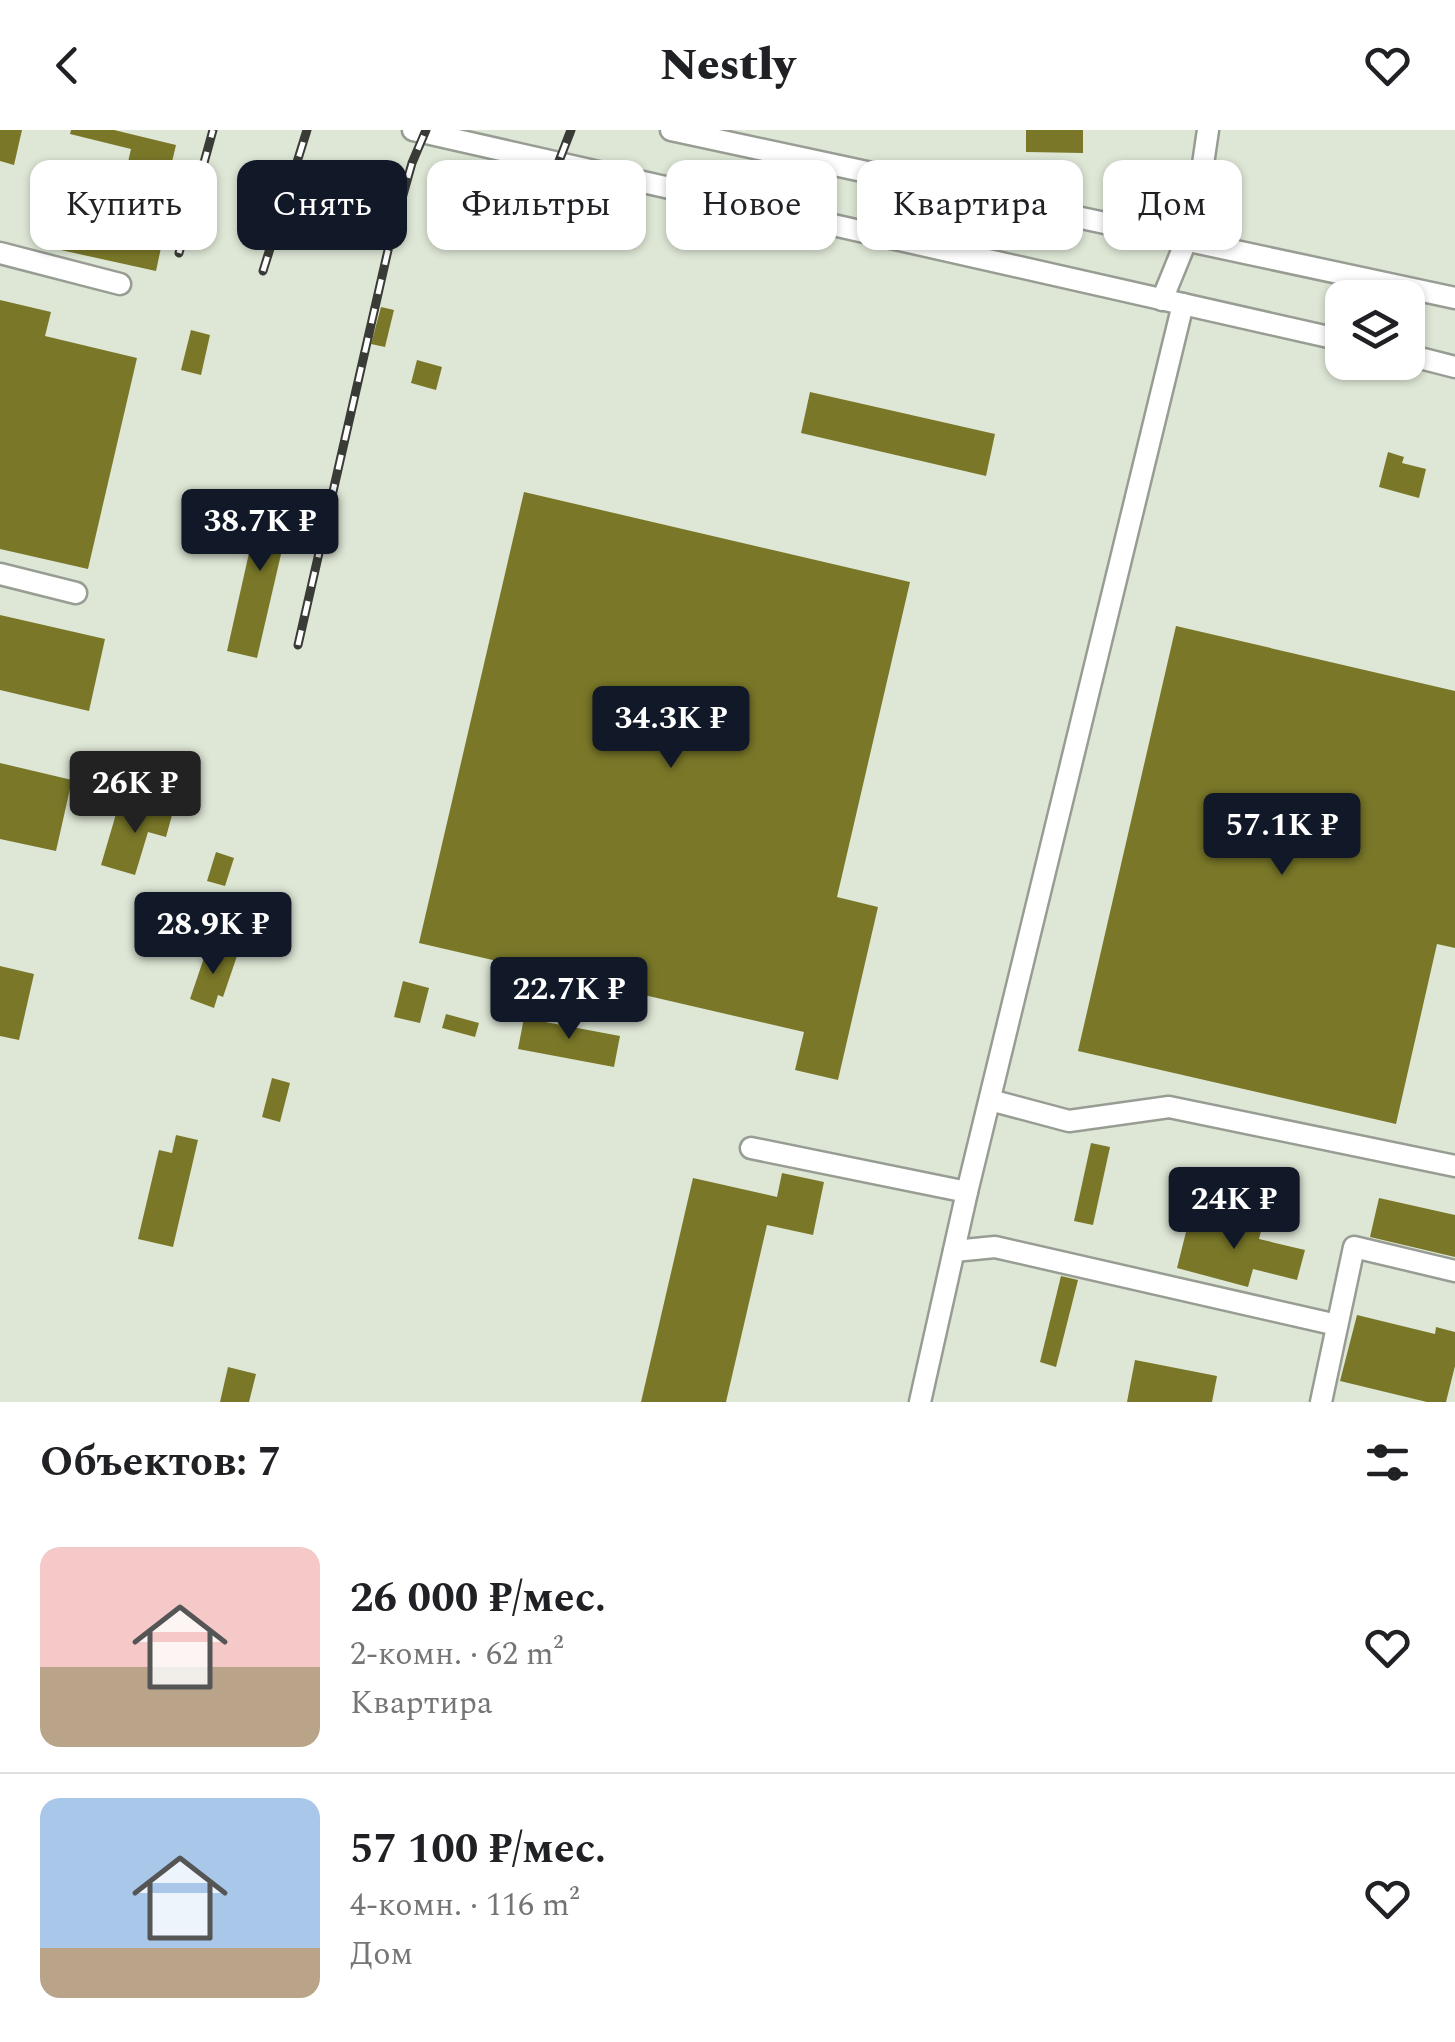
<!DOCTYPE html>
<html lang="ru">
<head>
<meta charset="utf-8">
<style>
  :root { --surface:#fff; --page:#f2f2f2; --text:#202124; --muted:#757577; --line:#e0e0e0; --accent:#111827 }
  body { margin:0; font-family:Spectral,serif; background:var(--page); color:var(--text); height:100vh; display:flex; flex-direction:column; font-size:38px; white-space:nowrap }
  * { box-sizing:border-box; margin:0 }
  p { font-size:32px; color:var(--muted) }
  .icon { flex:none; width:55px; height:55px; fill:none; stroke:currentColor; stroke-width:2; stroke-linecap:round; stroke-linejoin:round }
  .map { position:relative; height:1272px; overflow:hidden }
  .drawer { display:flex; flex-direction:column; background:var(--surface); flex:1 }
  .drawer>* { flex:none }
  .guide { position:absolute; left:30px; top:30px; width:1395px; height:90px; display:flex; gap:20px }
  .tools { position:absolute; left:1325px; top:150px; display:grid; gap:20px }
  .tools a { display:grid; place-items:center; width:100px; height:100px; border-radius:20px; background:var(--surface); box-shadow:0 2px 8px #0004; font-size:50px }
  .price { position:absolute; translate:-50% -85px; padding:0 22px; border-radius:10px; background:var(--accent); color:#fff; font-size:32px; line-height:65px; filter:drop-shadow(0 2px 5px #0008) }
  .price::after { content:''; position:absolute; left:50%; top:60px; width:30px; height:22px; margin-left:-15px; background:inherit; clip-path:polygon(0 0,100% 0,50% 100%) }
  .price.current { background:#222; color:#fff }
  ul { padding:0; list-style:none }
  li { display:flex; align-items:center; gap:30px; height:250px; padding:0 40px }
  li+li { border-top:2px solid var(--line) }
  li span { display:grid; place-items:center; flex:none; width:280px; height:200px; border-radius:20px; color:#555 }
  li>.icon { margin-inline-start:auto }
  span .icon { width:120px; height:120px; fill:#fffc; stroke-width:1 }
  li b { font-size:42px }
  h2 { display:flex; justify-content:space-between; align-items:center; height:120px; padding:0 40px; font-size:42px }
  .pill { padding:0 35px; border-radius:20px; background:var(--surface); box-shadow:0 2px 8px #0004; font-size:35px; line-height:90px }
  .pill.current { background:var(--accent); color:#fff }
  header { display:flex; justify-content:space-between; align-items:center; height:130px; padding:0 40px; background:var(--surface); font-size:45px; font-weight:800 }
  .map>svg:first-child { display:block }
</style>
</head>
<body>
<header><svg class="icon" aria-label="back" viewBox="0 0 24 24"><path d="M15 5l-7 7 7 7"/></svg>Nestly<svg class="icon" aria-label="heart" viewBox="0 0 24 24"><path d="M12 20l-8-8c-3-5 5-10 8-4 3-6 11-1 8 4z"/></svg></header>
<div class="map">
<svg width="1455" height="1272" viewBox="0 0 1455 1272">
  <rect width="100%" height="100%" fill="#ebf1e6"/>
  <path fill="#dee7d6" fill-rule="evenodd" d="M0 0H1455V1272H0ZM1342 168H1408V232H1342Z"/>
  <g fill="#7a7828">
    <path d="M0 0H22L14 35 0 31Z"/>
    <path d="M71 0H114L176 15 158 91 64 68 71 41 123 54 131 19 70 4Z"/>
    <path d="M1026 0H1083V23L1026 22Z"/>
    <path d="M53 89 162 113 156 141 47 117Z"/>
    <path d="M0 170 51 182 45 206 137 228 88 439 0 419Z"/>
    <path d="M381 177 394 180 385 217 371 214Z"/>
    <path d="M191 200 210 205 201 245 181 240Z"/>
    <path d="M417 230 442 237 436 260 411 253Z"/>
    <path d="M810 262 995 304 986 346 801 303Z"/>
    <path d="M1388 322 1404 327 1402 333 1426 339 1419 368 1379 357Z"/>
    <path d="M263 361 294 368 257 528 227 521Z"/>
    <path d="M524 362 910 452 837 767 878 777 838 950 795 940 804 902 419 813Z"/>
    <path d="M0 485 105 509 89 581 0 560Z"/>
    <path d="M1176 496 1455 561V818L1437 814 1396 994 1078 921Z"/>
    <path d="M0 633 72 650 56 721 0 709Z"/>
    <path d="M149 671 174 678 166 707 148 702 135 745 101 735 116 684 131 688 135 675 147 679Z"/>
    <path d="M216 722 234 728 225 756 207 751Z"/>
    <path d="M208 816 237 826 223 867 218 865 214 878 190 869Z"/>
    <path d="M0 836 34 844 19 910 0 906Z"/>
    <path d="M403 851 429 858 420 893 394 887Z"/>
    <path d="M446 884 479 893 475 907 442 898Z"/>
    <path d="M524 888 620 906 614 937 518 919Z"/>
    <path d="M272 948 290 953 280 992 262 987Z"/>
    <path d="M176 1005 198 1010 173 1117 138 1109 159 1020 172 1023Z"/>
    <path d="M1091 1013 1110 1017 1093 1095 1074 1091Z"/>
    <path d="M782 1043 824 1052 813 1105 767 1095 726 1272H641L693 1048 777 1067Z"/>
    <path d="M1379 1068 1455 1085V1127L1370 1107Z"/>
    <path d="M1205 1079 1218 1083 1216 1091 1261 1101 1259 1109 1305 1120 1297 1150 1253 1139 1248 1157 1177 1138 1190 1086 1202 1089Z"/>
    <path d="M1061 1146 1078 1150 1056 1237 1040 1232Z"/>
    <path d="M1357 1185 1435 1204 1436 1197 1455 1202V1236L1446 1272H1427L1340 1251Z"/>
    <path d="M1135 1230 1217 1246 1212 1272H1127Z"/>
    <path d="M228 1237 256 1244 249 1272H220Z"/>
  </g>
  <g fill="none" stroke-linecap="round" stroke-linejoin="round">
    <g stroke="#989d94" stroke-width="25">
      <g id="minor">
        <path d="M413 0 1342 210"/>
        <path d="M671 0 1455 168"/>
        <path d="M0 123 120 154"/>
        <path d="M1162 170 1195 89 1208 0"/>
        <path d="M1408 225 1455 237"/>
        <path d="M0 444 76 463"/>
        <path d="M990 970 1069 991 1169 977 1455 1036"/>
        <path d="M751 1018 967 1062"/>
        <path d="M954 1121 995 1117 1337 1195"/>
        <path d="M920 1272 967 1062 1183 174"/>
        <path d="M1321 1272 1354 1117 1455 1141"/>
      </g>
    </g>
    <use href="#minor" stroke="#fff" stroke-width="20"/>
    <g stroke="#383b36" stroke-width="9">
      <g id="rail">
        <path d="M528 111 571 0"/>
        <path d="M179 123 213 0"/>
        <path d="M263 141 307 0"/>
        <path d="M298 515 391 107 412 33 426 0"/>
      </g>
    </g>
    <use href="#rail" stroke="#fff" stroke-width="5" stroke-dasharray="15" stroke-linecap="butt"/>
  </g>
</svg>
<div class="tools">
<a><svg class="icon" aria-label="layers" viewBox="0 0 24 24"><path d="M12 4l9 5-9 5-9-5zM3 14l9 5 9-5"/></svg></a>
</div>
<b class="price" style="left:260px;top:444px">38.7K ₽</b>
<b class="price" style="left:671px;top:641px">34.3K ₽</b>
<b class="price current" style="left:135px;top:706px">26K ₽</b>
<b class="price" style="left:1282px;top:748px">57.1K ₽</b>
<b class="price" style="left:213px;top:847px">28.9K ₽</b>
<b class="price" style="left:569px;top:912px">22.7K ₽</b>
<b class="price" style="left:1234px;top:1122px">24K ₽</b>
<div class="guide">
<a class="pill">Купить</a>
<a class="pill current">Снять</a>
<a class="pill">Фильтры</a>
<a class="pill">Новое</a>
<a class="pill">Квартира</a>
<a class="pill">Дом</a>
</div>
</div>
<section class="drawer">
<h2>Объектов: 7<svg class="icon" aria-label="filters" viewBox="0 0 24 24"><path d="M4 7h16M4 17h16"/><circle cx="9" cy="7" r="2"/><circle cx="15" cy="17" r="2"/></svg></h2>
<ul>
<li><span style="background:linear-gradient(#f6c9c9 60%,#b9a48a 0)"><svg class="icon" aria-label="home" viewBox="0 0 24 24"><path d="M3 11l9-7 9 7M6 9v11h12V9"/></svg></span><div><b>26 000 ₽/мес.</b><p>2-комн. · 62 m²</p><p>Квартира</p></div><svg class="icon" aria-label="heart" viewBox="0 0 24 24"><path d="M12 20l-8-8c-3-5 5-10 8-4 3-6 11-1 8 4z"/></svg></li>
<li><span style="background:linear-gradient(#a9c7e8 75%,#b9a48a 0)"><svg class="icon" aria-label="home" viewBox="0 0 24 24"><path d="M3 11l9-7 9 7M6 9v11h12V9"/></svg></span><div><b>57 100 ₽/мес.</b><p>4-комн. · 116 m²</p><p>Дом</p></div><svg class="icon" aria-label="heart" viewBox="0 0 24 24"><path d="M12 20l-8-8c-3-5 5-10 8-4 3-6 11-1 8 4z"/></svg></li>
</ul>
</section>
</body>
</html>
